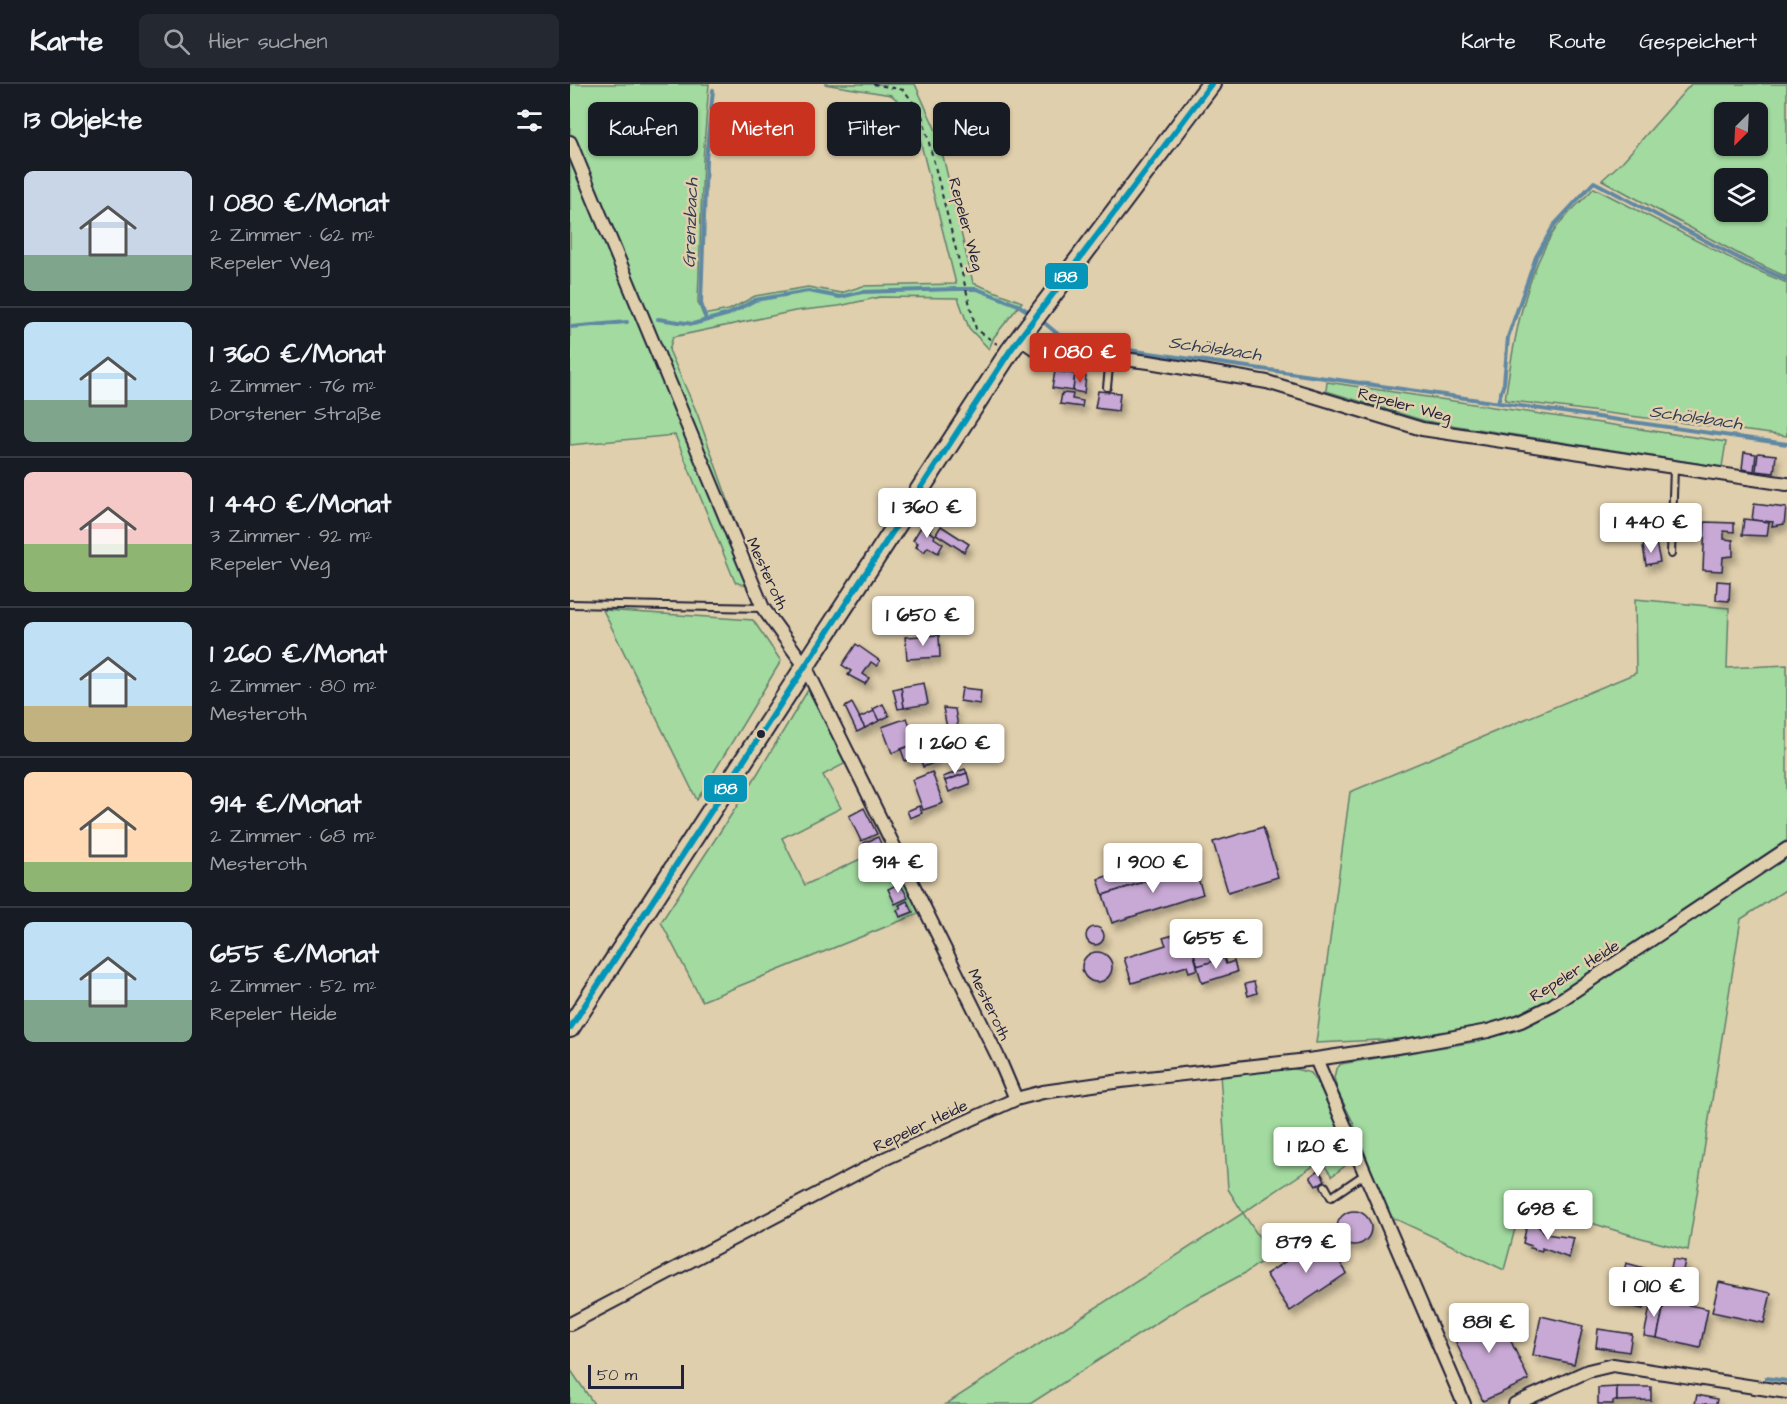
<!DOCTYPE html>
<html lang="de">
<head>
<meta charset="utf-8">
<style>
  :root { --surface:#171b24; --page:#242831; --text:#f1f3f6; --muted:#9ea1a6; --line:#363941; --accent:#c8321e }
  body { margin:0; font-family:"Architects Daughter",sans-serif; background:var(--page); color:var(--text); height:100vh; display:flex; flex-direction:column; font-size:22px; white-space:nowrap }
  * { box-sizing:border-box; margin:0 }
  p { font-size:20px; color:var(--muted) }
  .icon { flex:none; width:33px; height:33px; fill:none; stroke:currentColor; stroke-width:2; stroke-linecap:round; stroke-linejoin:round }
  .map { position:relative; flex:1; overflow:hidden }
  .sheet { display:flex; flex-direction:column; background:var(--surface); width:570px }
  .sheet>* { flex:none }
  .guide { position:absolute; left:18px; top:18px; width:570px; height:54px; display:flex; gap:12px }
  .needle { width:39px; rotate:204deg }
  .tools { position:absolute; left:1144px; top:18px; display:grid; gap:12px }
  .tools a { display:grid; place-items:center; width:54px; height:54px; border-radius:9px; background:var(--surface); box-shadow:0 2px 4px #0004; font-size:30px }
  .scale { position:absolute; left:18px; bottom:15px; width:96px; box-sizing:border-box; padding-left:6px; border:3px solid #22223b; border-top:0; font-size:16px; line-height:21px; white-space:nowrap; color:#22223b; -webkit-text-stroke:4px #e0cfac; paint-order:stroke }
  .price { position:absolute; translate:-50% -51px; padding:0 14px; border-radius:6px; background:#fff; color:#222; font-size:20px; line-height:39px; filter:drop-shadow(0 2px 3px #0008) }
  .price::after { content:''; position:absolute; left:50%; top:36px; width:18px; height:14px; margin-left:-9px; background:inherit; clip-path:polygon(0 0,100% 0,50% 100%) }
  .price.current { background:var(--accent); color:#fff }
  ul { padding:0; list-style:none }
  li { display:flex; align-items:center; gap:18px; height:150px; padding:0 24px }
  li+li { border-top:2px solid var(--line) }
  li span { display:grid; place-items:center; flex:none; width:168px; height:120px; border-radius:9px; color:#555 }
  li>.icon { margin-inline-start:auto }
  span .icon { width:72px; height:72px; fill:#fffc; stroke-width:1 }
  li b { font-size:26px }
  h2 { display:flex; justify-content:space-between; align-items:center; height:72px; padding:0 24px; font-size:26px }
  .pill { padding:0 21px; border-radius:9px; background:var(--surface); box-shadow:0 2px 4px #0004; font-size:21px; line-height:54px }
  .pill.current { background:var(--accent); color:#fff }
  header { display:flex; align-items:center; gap:36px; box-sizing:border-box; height:84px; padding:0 30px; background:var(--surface); border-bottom:2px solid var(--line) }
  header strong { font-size:28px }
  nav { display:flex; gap:33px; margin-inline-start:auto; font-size:21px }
  .search { width:420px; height:54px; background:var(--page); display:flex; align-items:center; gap:15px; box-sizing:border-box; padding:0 21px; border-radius:9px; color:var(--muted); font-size:22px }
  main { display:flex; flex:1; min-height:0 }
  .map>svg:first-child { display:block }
</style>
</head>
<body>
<header>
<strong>Karte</strong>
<div class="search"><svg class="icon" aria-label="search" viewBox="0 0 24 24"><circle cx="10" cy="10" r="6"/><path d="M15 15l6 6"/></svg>Hier suchen</div>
<nav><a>Karte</a><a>Route</a><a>Gespeichert</a></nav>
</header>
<main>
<section class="sheet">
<h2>13 Objekte<svg class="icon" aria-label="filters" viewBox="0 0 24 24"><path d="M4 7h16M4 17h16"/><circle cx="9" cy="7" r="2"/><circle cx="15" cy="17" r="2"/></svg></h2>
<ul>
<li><span style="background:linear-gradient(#c9d6e8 70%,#7fa58c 0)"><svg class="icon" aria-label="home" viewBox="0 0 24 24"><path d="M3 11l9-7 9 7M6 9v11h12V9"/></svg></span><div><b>1 080 €/Monat</b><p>2 Zimmer · 62 m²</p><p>Repeler Weg</p></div></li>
<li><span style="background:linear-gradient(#bfe0f5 65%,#7fa58c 0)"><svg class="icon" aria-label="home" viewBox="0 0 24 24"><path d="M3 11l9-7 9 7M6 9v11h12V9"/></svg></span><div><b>1 360 €/Monat</b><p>2 Zimmer · 76 m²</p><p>Dorstener Straße</p></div></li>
<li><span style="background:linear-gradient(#f6c9c9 60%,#8fb573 0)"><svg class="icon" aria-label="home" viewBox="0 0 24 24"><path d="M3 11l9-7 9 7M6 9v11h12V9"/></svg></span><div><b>1 440 €/Monat</b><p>3 Zimmer · 92 m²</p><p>Repeler Weg</p></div></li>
<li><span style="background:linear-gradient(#bfe0f5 70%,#c2b280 0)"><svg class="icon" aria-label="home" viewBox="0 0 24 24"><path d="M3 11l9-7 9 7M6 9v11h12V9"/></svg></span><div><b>1 260 €/Monat</b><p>2 Zimmer · 80 m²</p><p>Mesteroth</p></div></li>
<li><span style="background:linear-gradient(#ffd9b3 75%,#8fb573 0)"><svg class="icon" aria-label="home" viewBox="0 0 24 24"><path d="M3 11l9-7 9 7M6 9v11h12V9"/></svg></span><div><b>914 €/Monat</b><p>2 Zimmer · 68 m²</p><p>Mesteroth</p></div></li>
<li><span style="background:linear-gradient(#bfe0f5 65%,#7fa58c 0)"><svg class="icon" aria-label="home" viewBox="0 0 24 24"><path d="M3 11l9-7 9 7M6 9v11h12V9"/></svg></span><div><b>655 €/Monat</b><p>2 Zimmer · 52 m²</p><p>Repeler Heide</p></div></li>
</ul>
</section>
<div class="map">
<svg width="1217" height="1320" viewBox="0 0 1217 1320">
  <defs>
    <filter id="shadow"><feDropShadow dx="3.5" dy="6" stdDeviation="3" flood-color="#0004"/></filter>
  </defs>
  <rect width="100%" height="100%" fill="#e0cfac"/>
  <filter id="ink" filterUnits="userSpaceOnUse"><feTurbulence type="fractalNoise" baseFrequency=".0167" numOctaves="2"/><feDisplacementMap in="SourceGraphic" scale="12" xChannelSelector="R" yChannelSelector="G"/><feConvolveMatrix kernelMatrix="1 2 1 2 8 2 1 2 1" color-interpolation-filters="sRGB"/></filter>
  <g filter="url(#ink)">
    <g fill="#a2da9f" stroke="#627e6d" stroke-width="1.5" fill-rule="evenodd">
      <path d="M0 0H139L133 75 128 218 133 231 159 226 185 212 238 203 271 209 293 202 386 200 345 36 336 24 321 11 254 0H345L368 51 403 199 452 218 424 253 419 265 399 244 388 214 310 213 269 222 225 227 103 253 99 266 127 329 171 453 176 502 165 498 105 351 0 361Z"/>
      <path d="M1121 0H1217V193L1176 174 1032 96 1052 78ZM1155 28H1188V62H1155ZM1155 94H1188V128H1155Z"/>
      <path d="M1024 104 1174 181 1217 199V352L935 316C943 260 954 192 986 144 996 130 1012 117 1024 104Z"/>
      <path d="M757 298 1156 358 1152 383 855 337 756 307Z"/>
      <path d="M1065 515 1159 524 1157 584 1217 581V756L980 915 932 937 832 955 746 959 780 708 1066 589Z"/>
      <path d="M33 526 183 536 211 577 127 716Z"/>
      <path d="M238 606 276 679 253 691 271 724 212 754 235 801 318 762 350 829 132 917 91 838 180 702Z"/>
      <path d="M1217 769V805L1171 835 1118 1166C1062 1154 1008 1133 952 1119L934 1186 819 1132 783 1038 768 1008 764 994 766 985 771 980 904 958 948 946 989 923Z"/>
      <path d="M717 983 741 989 759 1018 779 1072 775 1082 762 1092 751 1077 673 1129 701 1171 675 1189 613 1222 460 1320H376L673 1129 658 1105 650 990Z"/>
      <path d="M0 1285 24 1320H0Z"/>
    </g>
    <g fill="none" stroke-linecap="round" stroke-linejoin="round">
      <g stroke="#5f88a3" stroke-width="4">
        <path d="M88 235 123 240 159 230 185 216 238 207 270 213 292 208 386 205H407L448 221 462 230"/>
        <path d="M136 236 131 219 136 75 143 6"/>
        <path d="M471 236 496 257 1217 360"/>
        <path d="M0 243 57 238"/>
        <path d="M928 318 934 299 938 253 966 173 984 141 1024 98 1176 178 1217 196"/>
        <path d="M1196 1294 1217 1297"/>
      </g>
    </g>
    <g fill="#c8a8d4" stroke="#22223b" stroke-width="1.5" filter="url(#shadow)">
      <path d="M485 287 505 290 503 307 482 304Z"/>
      <path d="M505 290 516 292 514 309 503 307Z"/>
      <path d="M528 307 550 309 548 327 525 324Z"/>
      <path d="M492 309 503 310 502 315 513 317 512 323 490 320Z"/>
      <path d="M1174 368 1186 370 1184 387 1172 385Z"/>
      <path d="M1188 369 1206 371 1204 389 1186 387Z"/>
      <path d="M1184 420 1216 424 1214 440 1202 442 1203 438 1182 436Z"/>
      <path d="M1174 435 1199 438 1197 452 1172 451Z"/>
      <path d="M354 438 362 443 359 448 365 451 364 454 373 460 368 469 358 463 354 468 346 463 348 459 343 456Z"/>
      <path d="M1135 438 1164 439V448L1154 447V455L1163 456V472L1153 473 1152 487 1133 486Z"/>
      <path d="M371 442 399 460 394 468 366 450Z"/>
      <path d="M1086 459 1090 478 1076 481 1073 462Z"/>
      <path d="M1147 497 1160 498 1159 517 1146 516Z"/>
      <path d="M369 551 370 573 337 575 335 553Z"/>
      <path d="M286 560 310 577 307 582 301 578 293 590 299 594 295 600 278 591 281 587 272 581Z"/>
      <path d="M354 599 358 620 334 624 331 603Z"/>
      <path d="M331 603 334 624 328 625 323 605Z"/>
      <path d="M392 604 411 606 410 620 390 617Z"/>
      <path d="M282 619 295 644 287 648 275 623Z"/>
      <path d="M313 620 319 632 309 637 303 625Z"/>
      <path d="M373 624 385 625 388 643 377 644Z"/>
      <path d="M304 627 309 637 295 644 289 634Z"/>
      <path d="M337 634 347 659 322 669 312 643Z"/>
      <path d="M388 643 389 651 378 652 377 644Z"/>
      <path d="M360 655 368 677 353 683 349 671 335 677 331 665Z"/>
      <path d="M395 685 397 689 375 697 373 693Z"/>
      <path d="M362 688 373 719 353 726 342 696Z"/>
      <path d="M397 689 400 700 379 708 375 697Z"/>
      <path d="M349 722 352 729 340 734 337 727Z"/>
      <path d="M294 724 307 750 291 757 279 732Z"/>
      <path d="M693 743 708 793 658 808 643 758Z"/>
      <path d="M308 753 312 762 298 768 294 759Z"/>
      <path d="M619 765 624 782 533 811 528 795Z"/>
      <path d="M624 782 633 810 542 839 533 811Z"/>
      <path d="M330 799 338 814 325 820 318 805Z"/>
      <path d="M337 817 343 828 330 833 327 826 331 824 329 821Z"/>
      <path d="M641 838 652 875 628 882 616 846Z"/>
      <circle cx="525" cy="852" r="9"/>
      <path d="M617 847 628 885 619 888 617 882 562 899 554 874 596 861 593 854Z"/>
      <circle cx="527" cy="883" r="15"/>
      <path d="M654 874 656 880 664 877 667 888 632 899 627 882Z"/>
      <path d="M684 898 687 909 678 912 675 900Z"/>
      <path d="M749 1086 755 1096 746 1102 740 1093Z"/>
      <circle cx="784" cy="1144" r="17"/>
      <path d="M957 1140 967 1141 975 1150 1004 1154 999 1174 972 1164V1167L960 1164 961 1162 953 1159Z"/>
      <path d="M753 1153 777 1189 720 1227 696 1190Z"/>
      <path d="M1103 1175 1115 1177 1112 1190 1100 1188Z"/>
      <path d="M1056 1179 1078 1185 1074 1201 1079 1202 1073 1225 1046 1219Z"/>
      <path d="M1149 1198 1201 1209 1194 1239 1142 1228Z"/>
      <path d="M1082 1213 1095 1216 1087 1254 1074 1252Z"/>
      <path d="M1095 1216 1138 1225 1130 1264 1087 1254Z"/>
      <path d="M925 1223 959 1296 913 1317 879 1243Z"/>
      <path d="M971 1232 1013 1242 1004 1280 963 1271Z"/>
      <path d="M1028 1245 1062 1250 1059 1268 1026 1263Z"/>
      <path d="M1047 1303V1317H1043V1320H1028V1304Z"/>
      <path d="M1047 1303H1081V1316L1047 1317Z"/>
      <path d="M1127 1311 1147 1315 1146 1320H1125Z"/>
    </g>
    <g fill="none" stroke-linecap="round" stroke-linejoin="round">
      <g stroke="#22223b" stroke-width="10">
        <g id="service">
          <path d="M537 303 540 274"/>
          <path d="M1101 470 1104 384"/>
          <path d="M0 520 193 524"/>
          <path d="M755 1102 761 1113 795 1090"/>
        </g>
      </g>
      <g stroke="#22223b" stroke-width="16">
        <g id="minor">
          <path d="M0 58 193 524 235 582 429 975 446 1015"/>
          <path d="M449 254 465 265 579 278 697 298 852 345 1217 400"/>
          <path d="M746 975 894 1320"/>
          <path d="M0 1240 314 1075 446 1015 473 1008 551 997 746 975 847 960 918 947 951 937 983 921 1217 765"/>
          <path d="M945 1320 1018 1287 1043 1281 1217 1308"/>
        </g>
      </g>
      <g stroke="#22223b" stroke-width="22">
        <path id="secondary" d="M0 944 440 267 641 0"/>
      </g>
      <path stroke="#22223b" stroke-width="2" stroke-dasharray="4.5 4.5" stroke-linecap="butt" d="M303 0 334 6 352 31 406 245 427 260"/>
      <use href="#service" stroke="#e0cfac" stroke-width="6"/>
      <use href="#minor" stroke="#e0cfac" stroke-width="12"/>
      <use href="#secondary" stroke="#e0cfac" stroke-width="18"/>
      <g stroke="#e0cfac" stroke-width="10">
        <path id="bus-1" d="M0 944 440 267 641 0"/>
      </g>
      <use href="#bus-1" stroke="#0595b8" stroke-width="6"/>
    </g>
  </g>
  <circle fill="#22223b" stroke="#e0cfac" stroke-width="2" cx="191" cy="650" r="5"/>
  <g text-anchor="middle" stroke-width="5" stroke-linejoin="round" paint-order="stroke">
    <g font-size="16" fill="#22223b" stroke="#e0cfac">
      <text transform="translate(397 140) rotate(75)" y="6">Repeler Weg</text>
      <text transform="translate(835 320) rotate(15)" y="6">Repeler Weg</text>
      <text transform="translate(198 489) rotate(65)" y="6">Mesteroth</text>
      <text transform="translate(1004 886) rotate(-32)" y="6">Repeler Heide</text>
      <text transform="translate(420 920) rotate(64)" y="6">Mesteroth</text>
      <text transform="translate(350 1041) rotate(-25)" y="6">Repeler Heide</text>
    </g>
    <g font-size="18" font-style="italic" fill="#313c55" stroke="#e0cfac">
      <text transform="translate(120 139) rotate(-88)" y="6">Grenzbach</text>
      <text transform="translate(645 264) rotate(8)" y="6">Schölsbach</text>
      <text transform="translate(1126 333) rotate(8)" y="6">Schölsbach</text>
    </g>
  </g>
  <g stroke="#e0cfac" stroke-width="2">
    <rect x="474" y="178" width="45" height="28" rx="6" fill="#0595b8"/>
    <rect x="133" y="690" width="45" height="29" rx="6" fill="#0595b8"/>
  </g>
  <g font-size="16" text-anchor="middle" font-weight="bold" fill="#fff">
    <text x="496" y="198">188</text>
    <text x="156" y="710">188</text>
  </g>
</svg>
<div class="tools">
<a><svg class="needle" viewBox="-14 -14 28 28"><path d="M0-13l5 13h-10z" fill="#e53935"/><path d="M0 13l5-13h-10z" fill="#9ea1a6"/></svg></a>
<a><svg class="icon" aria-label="layers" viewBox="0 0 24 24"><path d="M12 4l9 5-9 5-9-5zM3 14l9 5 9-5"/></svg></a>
</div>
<div class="scale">50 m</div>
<b class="price current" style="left:510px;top:300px">1 080 €</b>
<b class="price" style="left:357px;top:455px">1 360 €</b>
<b class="price" style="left:1081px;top:470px">1 440 €</b>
<b class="price" style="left:353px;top:563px">1 650 €</b>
<b class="price" style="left:385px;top:691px">1 260 €</b>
<b class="price" style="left:328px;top:810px">914 €</b>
<b class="price" style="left:583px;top:810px">1 900 €</b>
<b class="price" style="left:646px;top:886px">655 €</b>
<b class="price" style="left:748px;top:1094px">1 120 €</b>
<b class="price" style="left:978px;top:1157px">698 €</b>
<b class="price" style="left:736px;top:1190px">879 €</b>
<b class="price" style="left:1084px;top:1234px">1 010 €</b>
<b class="price" style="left:919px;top:1270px">881 €</b>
<div class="guide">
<a class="pill">Kaufen</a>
<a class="pill current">Mieten</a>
<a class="pill">Filter</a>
<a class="pill">Neu</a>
</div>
</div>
</main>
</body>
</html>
